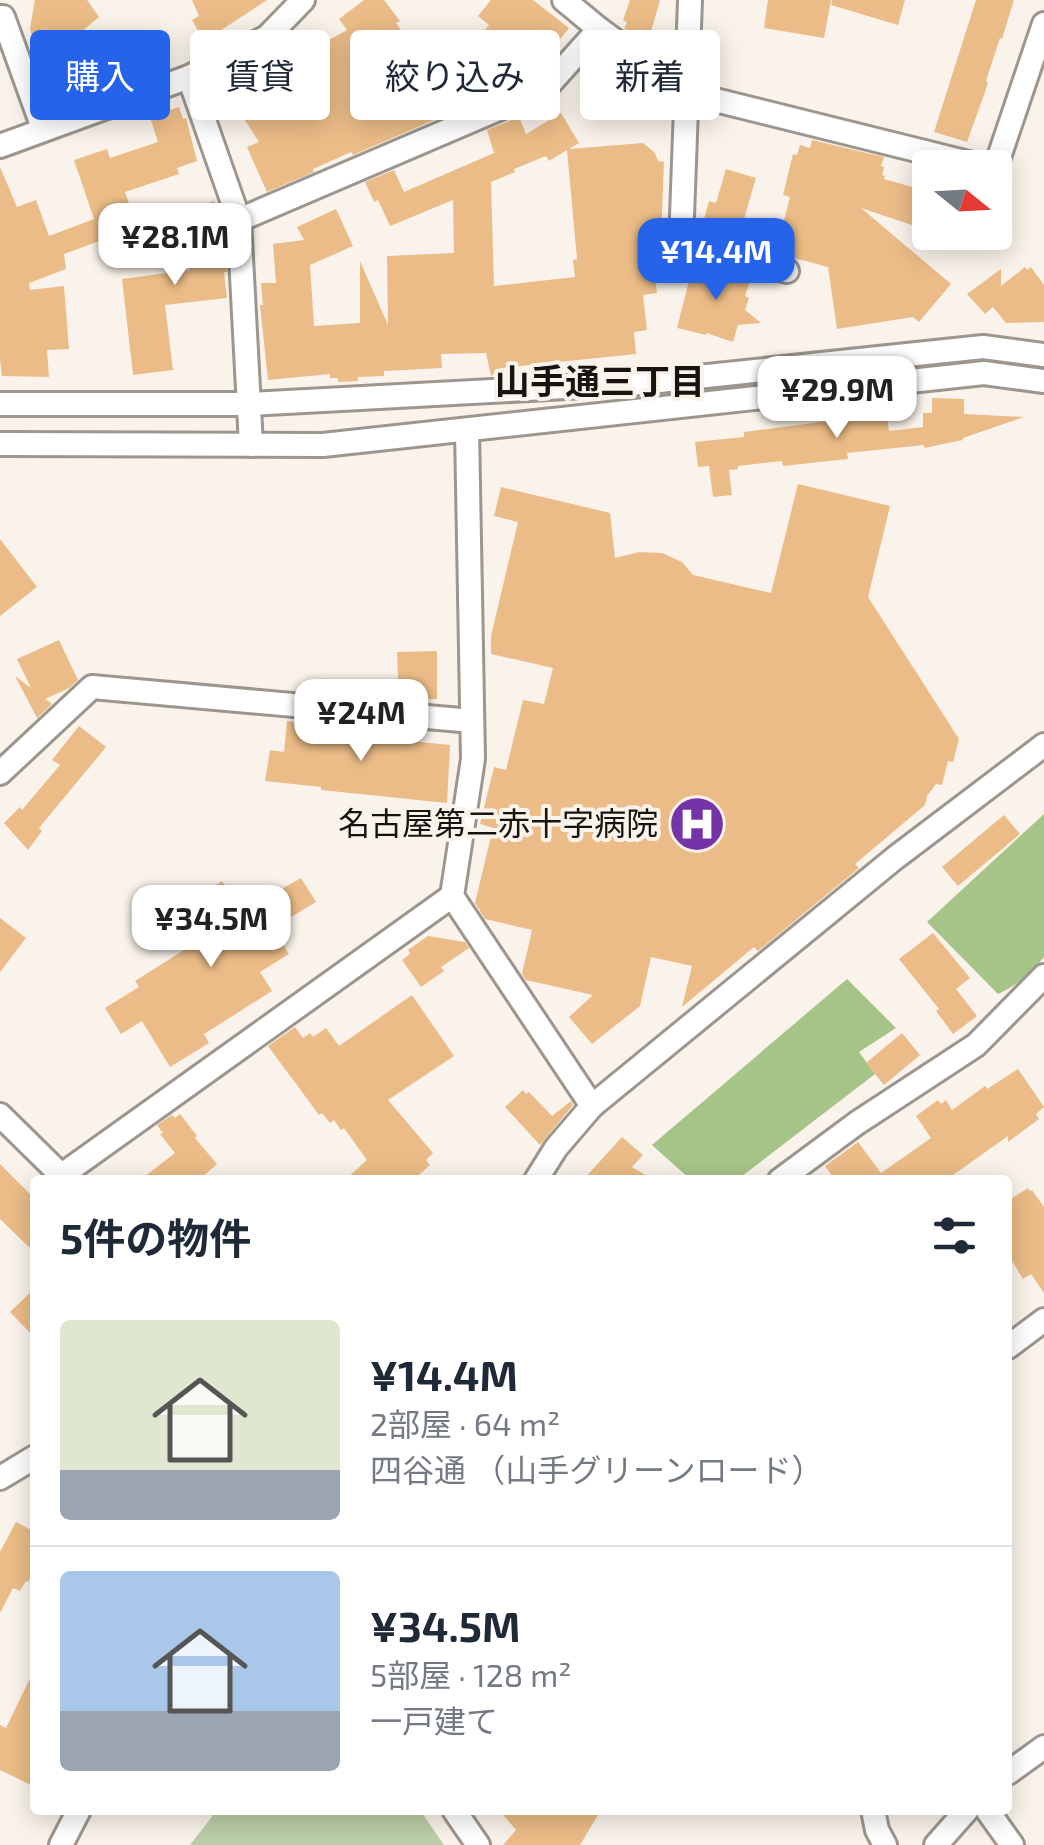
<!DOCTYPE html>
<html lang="ja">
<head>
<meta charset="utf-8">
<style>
  :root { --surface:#fff; --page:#f2f2f3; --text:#1f2937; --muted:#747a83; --line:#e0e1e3; --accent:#2563eb }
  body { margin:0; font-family:"Exo 2","Noto Sans JP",sans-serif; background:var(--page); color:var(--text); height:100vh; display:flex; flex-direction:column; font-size:38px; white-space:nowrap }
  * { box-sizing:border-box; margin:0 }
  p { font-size:32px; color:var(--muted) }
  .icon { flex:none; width:55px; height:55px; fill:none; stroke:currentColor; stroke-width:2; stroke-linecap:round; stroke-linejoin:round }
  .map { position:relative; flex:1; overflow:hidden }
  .side { position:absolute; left:30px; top:1175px; width:982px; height:640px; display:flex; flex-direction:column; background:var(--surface); border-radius:10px; box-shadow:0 5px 25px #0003 }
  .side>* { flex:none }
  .hud { position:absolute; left:30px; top:30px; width:985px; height:90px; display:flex; gap:20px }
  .needle { width:65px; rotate:108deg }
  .fabs { position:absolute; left:912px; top:150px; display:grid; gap:20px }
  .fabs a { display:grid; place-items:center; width:100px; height:100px; border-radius:10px; background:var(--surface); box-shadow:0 5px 25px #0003; font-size:50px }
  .price { position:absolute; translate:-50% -85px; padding:0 22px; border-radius:20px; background:#fff; color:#222; font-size:32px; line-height:65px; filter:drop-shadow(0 2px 5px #0008) }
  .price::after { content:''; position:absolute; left:50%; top:60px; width:30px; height:22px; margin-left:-15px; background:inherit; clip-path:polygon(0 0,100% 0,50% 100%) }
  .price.selected { background:var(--accent); color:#fff }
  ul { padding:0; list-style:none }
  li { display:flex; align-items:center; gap:30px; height:250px; padding:0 30px }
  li+li { border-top:2px solid var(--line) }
  li span { display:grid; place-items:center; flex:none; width:280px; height:200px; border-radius:10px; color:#555 }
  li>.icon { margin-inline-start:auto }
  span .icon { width:120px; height:120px; fill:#fffc; stroke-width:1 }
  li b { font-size:42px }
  h2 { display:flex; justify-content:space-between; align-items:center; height:120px; padding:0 30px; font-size:42px }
  .tag { padding:0 35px; border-radius:10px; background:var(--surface); box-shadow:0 5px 25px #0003; font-size:35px; line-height:90px }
  .tag.selected { background:var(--accent); color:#fff }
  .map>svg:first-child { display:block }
</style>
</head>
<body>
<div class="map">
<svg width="1044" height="1845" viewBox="0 0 1044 1845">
  <rect width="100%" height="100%" fill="#faf3eb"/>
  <path fill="#bacea7" d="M217 1810H420L444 1845H190Z"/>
  <g fill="#a6c488">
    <path d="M1044 814V957C1032 973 1016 986 998 994L927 922Z"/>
    <path d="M847 979 896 1028 859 1052 875 1074 737 1180H691L652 1145Z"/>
  </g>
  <g fill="#ebbc87" fill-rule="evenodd">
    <path d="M35 0H87L99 17 80 33 110 43 104 56 113 79 65 96 42 64 32 37 30 28Z"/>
    <path d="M192 0H267L209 38 200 34 192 20 199 16Z"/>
    <path d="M364 0H384L400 21 396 23 404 34 383 50 400 86 426 74 429 79 503 46 484 31 489 25 478 16 491 0H533L569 28 545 58 548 64 530 79 517 85 511 73 471 91 476 102 353 155 351 152 313 169 314 172 267 192 247 147 259 142 241 114 245 111 237 97 269 76 271 80 324 52 320 45 347 30 339 19Z"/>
    <path d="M630 0H660L649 39 624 29 627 22 623 20Z"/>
    <path d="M768 0H831L824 38 764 28Z"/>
    <path d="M832 0H905L898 25 831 5Z"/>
    <path d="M976 0H1014L1002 39 1000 38 986 81 988 82 985 92 967 142 934 132Z"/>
    <path d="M179 107 183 119 186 118 197 161 177 168 179 174 125 192 142 241 110 253 105 239 64 254 66 269 29 283 30 290 64 286 69 349 47 350 49 377 2 376 0 360V167L17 207 36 200 49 236 94 219 74 160 107 149 110 158 158 142 150 117Z"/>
    <path d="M561 113 579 143 569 149 643 143 655 153 658 161 664 162 661 238H650L657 293 643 295 647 330 634 332 636 354 501 368 491 376 486 353 441 354 442 368 384 371V376L358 377V381L338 382V378H330V374L268 380 260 305H263L261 283H276L273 244 304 240 297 227 336 209 353 246 310 265 314 326 360 323V261L388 325 387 256 454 253 453 200 390 226 378 200 374 202 365 182 394 170 404 192 494 153 487 130 519 117 526 134ZM567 150 577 259 573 260 575 277 494 286 491 182 515 172 514 169 546 156 549 161Z"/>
    <path d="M812 140 884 157 881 166 884 167 882 175 885 176 884 179 930 192V231L861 208 951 284 919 322 913 317 837 329 828 267 704 234 706 227 702 226 709 201 716 203 726 169 756 178 743 222 781 232 790 197 783 195 793 154 797 155 800 145 810 148Z"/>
    <path d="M214 201 224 227 227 272H224L227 298 165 305 173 370 133 375 122 279 190 270 170 217Z"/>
    <path d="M697 263 747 276 750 281 745 296 749 298 745 310 761 323 738 325 733 342 706 333V335L677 328 693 265 696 266Z"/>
    <path d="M1025 267 1027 270 1031 267 1044 285V322L1006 323 993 307 985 314 967 294 1001 269V286Z"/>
    <path d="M932 398 964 399V414L1024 417 963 438V440L924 448V445L847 453 848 459 783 466 782 461 738 466V469L729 470 732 495 713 497 709 466 698 467 695 442 744 437V432L843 419V422L887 418 889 431 923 427V413H932Z"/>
    <path d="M798 484 890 506 868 597 959 739 953 762 948 761 942 785 936 784 927 796 925 805 855 864 859 868 758 951 754 947 682 1007 692 966 651 957 640 1006 592 1044 569 1017 593 995 526 980 522 974 532 930 485 919 475 903 493 828 480 824 494 767 506 770 523 700 544 704 553 668 491 654V636L518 522 494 516 501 487 610 513 615 558 639 552 662 553 682 562 693 575 771 593Z"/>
    <path d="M0 539 37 587 0 616Z"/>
    <path d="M59 640 78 680 69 688 45 699 52 704 37 718 15 676 31 688 17 659Z"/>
    <path d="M437 651V699H399L397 652Z"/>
    <path d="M287 721 342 727 341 734 450 745 447 803 321 790V787L265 781 270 750 284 752Z"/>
    <path d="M79 726 106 747 39 828 42 831 28 850 4 823 20 807 22 810 60 765 52 760Z"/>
    <path d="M1004 815 1020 834 958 886 942 867Z"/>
    <path d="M301 878 316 902 273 928 289 954 260 972 272 991 204 1034 209 1043 170 1067 142 1021 121 1034 105 1008 139 987 135 981 203 938 183 909 222 881 236 902 245 897 251 906Z"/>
    <path d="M0 918 26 938 0 972Z"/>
    <path d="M933 933 970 978 956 989 977 1016 953 1034 936 1011 939 1009 899 959Z"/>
    <path d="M428 936 465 942 469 948 441 967 444 971 421 987 402 960 410 954 408 950Z"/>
    <path d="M412 995 454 1056 388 1100 433 1153 426 1160 430 1165 413 1180H345L367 1160 344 1128 341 1130 334 1120 330 1123 322 1113 319 1115 268 1046 295 1027 303 1038 310 1033 313 1037 326 1028 339 1046Z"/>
    <path d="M902 1033 920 1055 884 1085 866 1063Z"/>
    <path d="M1018 1069 1044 1107 1036 1114 1039 1119 1008 1142V1136L946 1180H835L825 1166 858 1142 881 1173 931 1138 916 1116 938 1100 941 1104 946 1100 952 1110 985 1086 987 1089Z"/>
    <path d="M523 1090 526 1094 529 1092 552 1116 571 1101 573 1105 540 1145 505 1107Z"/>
    <path d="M180 1114 197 1136 195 1138 217 1164 199 1180H140L175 1153 160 1134 163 1133 157 1125 172 1115 175 1118Z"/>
    <path d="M622 1137 643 1155 632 1167 654 1180H583Z"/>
    <path d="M0 1164 35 1199V1253L0 1219Z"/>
    <path d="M1028 1188 1030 1191 1032 1190 1044 1207V1293L1031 1274 1023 1279 1008 1254V1201Z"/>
    <path d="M35 1288V1338L10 1312Z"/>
    <path d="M16 1522 35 1532V1570L28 1582 26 1581 20 1591 13 1588 0 1613V1552Z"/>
    <path d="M35 1668V1787L0 1770V1725L6 1728Z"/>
    <path d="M499 1810H601L580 1845H503L516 1830Z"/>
  </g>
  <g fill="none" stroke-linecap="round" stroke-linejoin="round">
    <g stroke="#9c968e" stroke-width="28">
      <g id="minor">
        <path d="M564 0 599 29 687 93 989 168"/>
        <path d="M690 0 681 243 787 271"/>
        <path d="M0 17H3L43 128"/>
        <path d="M189 77 239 220 251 445"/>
        <path d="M0 146 189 77 267 37 303 0"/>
        <path d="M995 169 1044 24"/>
        <path d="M239 220 545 89 599 29"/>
        <path d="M0 404H250L640 383 983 347 1044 355"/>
        <path d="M467 430 473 759 452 896 592 1106"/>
        <path d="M0 444 323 445 984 373 1044 381"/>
        <path d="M0 773 92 687 472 721"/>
        <path d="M0 1115 66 1180"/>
        <path d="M62 1175 452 896"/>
        <path d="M536 1180 556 1148 592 1106 895 858 1044 745"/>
        <path d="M780 1180 857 1123 976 1045 1044 976"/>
        <path d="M1008 1347 1044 1320"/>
        <path d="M0 1478 35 1457"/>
        <path d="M1008 1773 1044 1747"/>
        <path d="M454 1810 478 1845"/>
        <path d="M873 1810 877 1830 885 1845"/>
        <path d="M987 1810 1012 1845"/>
        <path d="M61 1845 79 1810"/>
        <path d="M936 1845 967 1810"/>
      </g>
    </g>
    <use href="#minor" stroke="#fff" stroke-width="22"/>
  </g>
  <defs>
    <g id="hospital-disc" transform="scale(2.875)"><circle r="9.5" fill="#7533a8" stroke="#faf3eb"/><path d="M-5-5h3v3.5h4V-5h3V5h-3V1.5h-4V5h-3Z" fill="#fff"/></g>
  </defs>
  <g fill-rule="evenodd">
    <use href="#hospital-disc" x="697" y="824"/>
  </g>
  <g text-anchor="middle" stroke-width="8" stroke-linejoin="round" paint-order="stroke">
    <g font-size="32" fill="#161311" stroke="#faf3eb" text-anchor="end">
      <text x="658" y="835">名古屋第二赤十字病院</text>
    </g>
    <g font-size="35" font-weight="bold" fill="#161311" stroke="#faf3eb">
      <text x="600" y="394">山手通三丁目</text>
    </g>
  </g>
</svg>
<div class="fabs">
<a><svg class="needle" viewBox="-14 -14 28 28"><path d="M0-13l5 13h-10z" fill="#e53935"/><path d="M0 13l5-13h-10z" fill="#747a83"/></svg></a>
</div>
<b class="price" style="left:175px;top:288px">¥28.1M</b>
<b class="price selected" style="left:716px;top:303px">¥14.4M</b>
<b class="price" style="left:837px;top:441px">¥29.9M</b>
<b class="price" style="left:361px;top:764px">¥24M</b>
<b class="price" style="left:211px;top:970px">¥34.5M</b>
<div class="hud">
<a class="tag selected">購入</a>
<a class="tag">賃貸</a>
<a class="tag">絞り込み</a>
<a class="tag">新着</a>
</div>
<section class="side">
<h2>5件の物件<svg class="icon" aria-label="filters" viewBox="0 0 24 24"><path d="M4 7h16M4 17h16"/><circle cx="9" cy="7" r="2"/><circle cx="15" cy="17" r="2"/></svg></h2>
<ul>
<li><span style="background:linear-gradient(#dfe7d0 75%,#9aa5b1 0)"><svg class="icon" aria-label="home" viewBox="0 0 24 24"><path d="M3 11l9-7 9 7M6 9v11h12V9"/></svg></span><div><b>¥14.4M</b><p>2部屋 · 64 m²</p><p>四谷通 （山手グリーンロード）</p></div></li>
<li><span style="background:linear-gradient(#a9c7e8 70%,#9aa5b1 0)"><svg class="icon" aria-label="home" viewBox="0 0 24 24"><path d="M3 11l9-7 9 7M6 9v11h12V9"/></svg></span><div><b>¥34.5M</b><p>5部屋 · 128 m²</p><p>一戸建て</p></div></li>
</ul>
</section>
</div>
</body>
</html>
